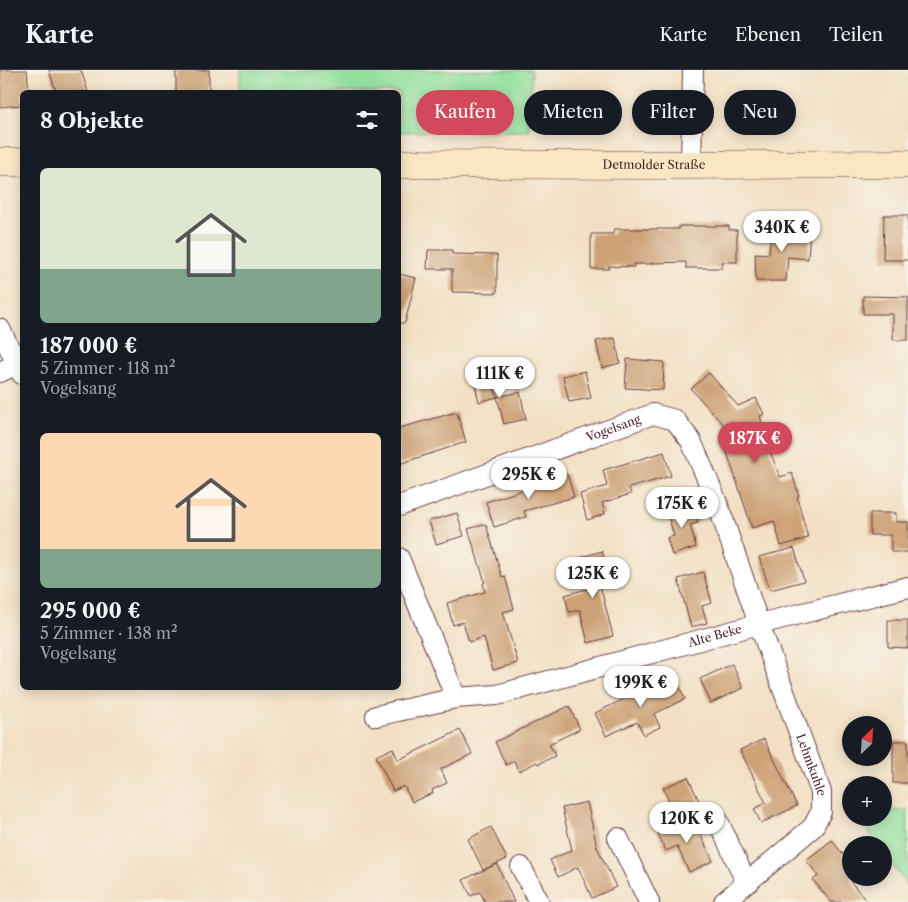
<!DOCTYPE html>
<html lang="de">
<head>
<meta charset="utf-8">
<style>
  :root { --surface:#171b24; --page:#20242c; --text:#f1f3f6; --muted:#9ea1a6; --line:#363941; --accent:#d1495b }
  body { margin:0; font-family:"Libre Caslon Text",serif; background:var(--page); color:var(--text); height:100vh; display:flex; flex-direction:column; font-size:19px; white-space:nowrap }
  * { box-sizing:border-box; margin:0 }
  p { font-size:16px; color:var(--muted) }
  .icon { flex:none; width:28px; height:28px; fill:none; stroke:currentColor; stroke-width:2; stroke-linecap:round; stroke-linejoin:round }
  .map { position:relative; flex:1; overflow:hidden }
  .drawer { position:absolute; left:20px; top:20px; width:381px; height:600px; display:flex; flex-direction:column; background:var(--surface); border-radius:8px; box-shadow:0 2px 12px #0003 }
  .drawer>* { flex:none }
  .hud { position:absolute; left:416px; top:20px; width:416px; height:45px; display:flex; gap:10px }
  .needle { width:32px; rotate:25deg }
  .controls { position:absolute; left:842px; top:646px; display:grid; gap:10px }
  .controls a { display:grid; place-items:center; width:50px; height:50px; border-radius:50%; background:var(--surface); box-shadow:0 2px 12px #0003; font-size:25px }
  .price { position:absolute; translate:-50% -42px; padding:0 11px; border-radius:18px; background:#fff; color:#222; font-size:16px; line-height:32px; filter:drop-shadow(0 1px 2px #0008) }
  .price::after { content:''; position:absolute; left:50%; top:30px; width:15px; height:11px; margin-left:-8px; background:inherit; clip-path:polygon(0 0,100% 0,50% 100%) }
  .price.current { background:var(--accent); color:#fff }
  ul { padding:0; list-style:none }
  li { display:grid; align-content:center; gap:10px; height:265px; padding:0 20px }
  li span { display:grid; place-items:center; height:155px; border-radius:8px; color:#555 }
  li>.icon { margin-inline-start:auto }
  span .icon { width:90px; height:90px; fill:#fffc; stroke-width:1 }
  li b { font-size:21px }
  h2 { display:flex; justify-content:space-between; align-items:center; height:60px; padding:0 20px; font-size:21px }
  .chip { padding:0 18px; border-radius:22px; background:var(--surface); box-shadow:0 2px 12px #0003; font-size:18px; line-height:45px }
  .chip.current { background:var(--accent); color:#fff }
  header { display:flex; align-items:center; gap:30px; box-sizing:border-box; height:70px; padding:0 25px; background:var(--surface); border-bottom:1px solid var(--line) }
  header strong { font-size:24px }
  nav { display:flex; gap:28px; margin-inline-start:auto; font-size:18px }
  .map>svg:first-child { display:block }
</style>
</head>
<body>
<header>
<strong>Karte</strong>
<nav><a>Karte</a><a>Ebenen</a><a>Teilen</a></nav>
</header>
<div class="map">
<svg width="908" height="832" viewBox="0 0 908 832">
  <rect width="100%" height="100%" fill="#f7f3e8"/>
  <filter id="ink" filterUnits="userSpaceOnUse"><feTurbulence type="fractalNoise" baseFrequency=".02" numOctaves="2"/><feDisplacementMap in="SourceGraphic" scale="10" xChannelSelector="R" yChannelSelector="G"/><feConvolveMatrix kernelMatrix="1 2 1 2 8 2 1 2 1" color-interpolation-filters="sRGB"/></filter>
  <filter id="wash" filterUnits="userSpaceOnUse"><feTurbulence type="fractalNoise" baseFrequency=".0096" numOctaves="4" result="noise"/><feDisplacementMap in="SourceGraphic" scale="20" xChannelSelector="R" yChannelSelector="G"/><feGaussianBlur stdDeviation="1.12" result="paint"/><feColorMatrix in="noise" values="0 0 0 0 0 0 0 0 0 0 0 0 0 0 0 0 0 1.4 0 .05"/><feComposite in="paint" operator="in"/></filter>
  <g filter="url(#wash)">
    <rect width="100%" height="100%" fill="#f3e0c4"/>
    <g fill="#93e09e" stroke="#6e8064">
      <path d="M240 0H532L529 61 399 62V22H240Z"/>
      <path d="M884 740H908V817L884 783V775H878L859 748H884Z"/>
    </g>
    <g id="blocks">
      <g fill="#cda277">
        <path d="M0 0H27L29 22H22V35L0 37Z"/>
        <path d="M49 0H81L88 22H56Z"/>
        <rect x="176" y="0" width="33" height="22"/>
        <path d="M884 145H908V190H883Z"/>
        <path d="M679 156H729V160H737V192H722V198H686V192L652 193V194H634V197L609 196V199H591V164H613L614 159H679Z"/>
        <path d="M771 156 810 159 808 189 788 187 786 211H756L755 183 769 184Z"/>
        <path d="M428 180H452V184L497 185V223L452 222V199H427Z"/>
        <path d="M399 204 416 208 405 253H399Z"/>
        <path d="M863 226 908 227V270H893V244H863Z"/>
        <path d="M615 268 620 293 602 298 596 271Z"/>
        <path d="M627 289 664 292 663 320 625 318Z"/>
        <path d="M585 301 591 328 569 332 563 306Z"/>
        <path d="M490 302 497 327 520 322 526 349 504 354 497 327 479 332 473 306Z"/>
        <path d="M709 303 738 336 756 328 764 344 760 346 769 376H768L780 407 792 403 799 426 797 427 808 468 781 476 774 451 752 458 723 370 734 366 691 319Z"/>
        <path d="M457 342 466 372 399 394V358Z"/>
        <path d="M664 382 671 406 629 418 631 424 602 433 605 444 587 450 580 424 607 416 603 400Z"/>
        <path d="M567 404 574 427 524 441 526 447 494 457 486 432 542 414 541 412Z"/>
        <path d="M693 435 698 453 690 455 696 477 672 485 667 468 674 466 667 442Z"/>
        <path d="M457 443 464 466 436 474 429 451Z"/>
        <path d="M870 443H896V452H908V482H891V465H870Z"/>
        <path d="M486 454 502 507 505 506 514 539 503 542 518 593 493 600 484 567 469 572 463 552 453 555 447 533 485 522 483 513 485 512 468 459Z"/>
        <path d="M794 478 804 511 770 520 759 487Z"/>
        <path d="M602 481 611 512 600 515 613 566 588 573 580 540 569 542 565 525 590 518 582 487Z"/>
        <path d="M703 502 712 533 702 536 707 553 691 557 678 509Z"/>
        <path d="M888 550H908V578L888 577Z"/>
        <path d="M732 594 743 618 711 633 700 609Z"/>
        <path d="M674 605 685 629 654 644 660 657 644 665 637 652 606 666 595 643Z"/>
        <path d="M569 636 580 659 549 674 555 686 538 694 537 692 519 701 514 691 506 695 495 672Z"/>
        <path d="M460 660 472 684 441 699 447 713 432 720 433 723 412 732 404 716 393 721 376 686 393 678 398 690Z"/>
        <path d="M764 669 797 736 761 753 754 739 766 733 740 680Z"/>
        <rect x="893" y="671" width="15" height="42"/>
        <path d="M688 707 704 742 680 753 663 718Z"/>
        <path d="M587 732 597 777 616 817 592 828 578 797 558 807 550 790 572 780 562 738Z"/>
        <path d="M692 747 713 791 689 802 677 776 666 781 658 764Z"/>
        <path d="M491 757 507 789 483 800 468 769Z"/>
        <path d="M832 770 851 795V812L867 832H831L813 810 818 806 806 790Z"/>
        <path d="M497 794 514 832H485L480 822 471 826 463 810Z"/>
      </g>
    </g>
  </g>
  <g filter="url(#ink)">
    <use href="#blocks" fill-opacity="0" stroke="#633c42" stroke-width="1"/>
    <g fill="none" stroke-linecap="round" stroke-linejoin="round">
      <g stroke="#633c42" stroke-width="22">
        <g id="street">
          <path d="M691 95 693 0"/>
          <path d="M0 259 22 304"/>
          <path d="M0 302 17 294"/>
          <path id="s1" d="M399 436 653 344 675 350 691 371 717 432 759 554 821 722V742L813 757 724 832"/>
          <path d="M399 488 456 628"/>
          <path id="s2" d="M376 646 456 628 497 625 759 554 908 517"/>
          <path d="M718 751 743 805 749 812"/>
          <path d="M618 768 649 832"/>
          <path d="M521 797 539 832"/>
        </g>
      </g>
      <g stroke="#633c42" stroke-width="29">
        <g id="secondary">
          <path d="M0 92H22"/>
          <path id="s3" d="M399 94 666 95 908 94"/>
        </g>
      </g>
      <use href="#street" stroke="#fff" stroke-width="20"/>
      <use href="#secondary" stroke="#f9e7c3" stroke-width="28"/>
    </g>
  </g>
  <g text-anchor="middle" stroke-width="4" stroke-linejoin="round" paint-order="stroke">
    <g font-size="12" fill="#4a1f2b" stroke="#f7f3e8">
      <text dy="4" stroke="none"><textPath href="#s3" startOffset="255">Detmolder Straße</textPath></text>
      <text dy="4" stroke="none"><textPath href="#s1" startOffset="228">Vogelsang</textPath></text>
      <text dy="4" stroke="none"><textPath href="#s2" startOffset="349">Alte Beke</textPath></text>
      <text dy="4" stroke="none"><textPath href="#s1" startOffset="665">Lehmkuhle</textPath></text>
    </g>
  </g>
</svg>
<div class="controls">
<a><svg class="needle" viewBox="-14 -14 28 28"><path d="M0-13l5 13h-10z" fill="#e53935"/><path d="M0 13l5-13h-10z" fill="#9ea1a6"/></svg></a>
<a>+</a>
<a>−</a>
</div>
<b class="price" style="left:782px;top:183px">340K €</b>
<b class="price" style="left:500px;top:329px">111K €</b>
<b class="price current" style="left:755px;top:394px">187K €</b>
<b class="price" style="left:529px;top:430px">295K €</b>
<b class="price" style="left:682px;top:459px">175K €</b>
<b class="price" style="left:593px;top:529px">125K €</b>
<b class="price" style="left:641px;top:638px">199K €</b>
<b class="price" style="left:687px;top:774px">120K €</b>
<div class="hud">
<a class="chip current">Kaufen</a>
<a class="chip">Mieten</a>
<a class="chip">Filter</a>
<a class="chip">Neu</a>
</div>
<section class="drawer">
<h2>8 Objekte<svg class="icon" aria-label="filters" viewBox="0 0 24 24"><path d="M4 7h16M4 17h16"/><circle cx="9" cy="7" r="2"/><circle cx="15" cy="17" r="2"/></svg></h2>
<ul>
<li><span style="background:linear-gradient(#dfe7d0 65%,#7fa58c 0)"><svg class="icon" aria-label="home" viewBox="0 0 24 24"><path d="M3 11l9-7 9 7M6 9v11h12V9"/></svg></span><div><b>187 000 €</b><p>5 Zimmer · 118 m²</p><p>Vogelsang</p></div></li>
<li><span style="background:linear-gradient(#ffd9b3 75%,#7fa58c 0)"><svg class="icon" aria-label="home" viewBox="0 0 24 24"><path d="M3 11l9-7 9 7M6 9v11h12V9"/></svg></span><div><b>295 000 €</b><p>5 Zimmer · 138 m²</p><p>Vogelsang</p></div></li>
</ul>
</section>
</div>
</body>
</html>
